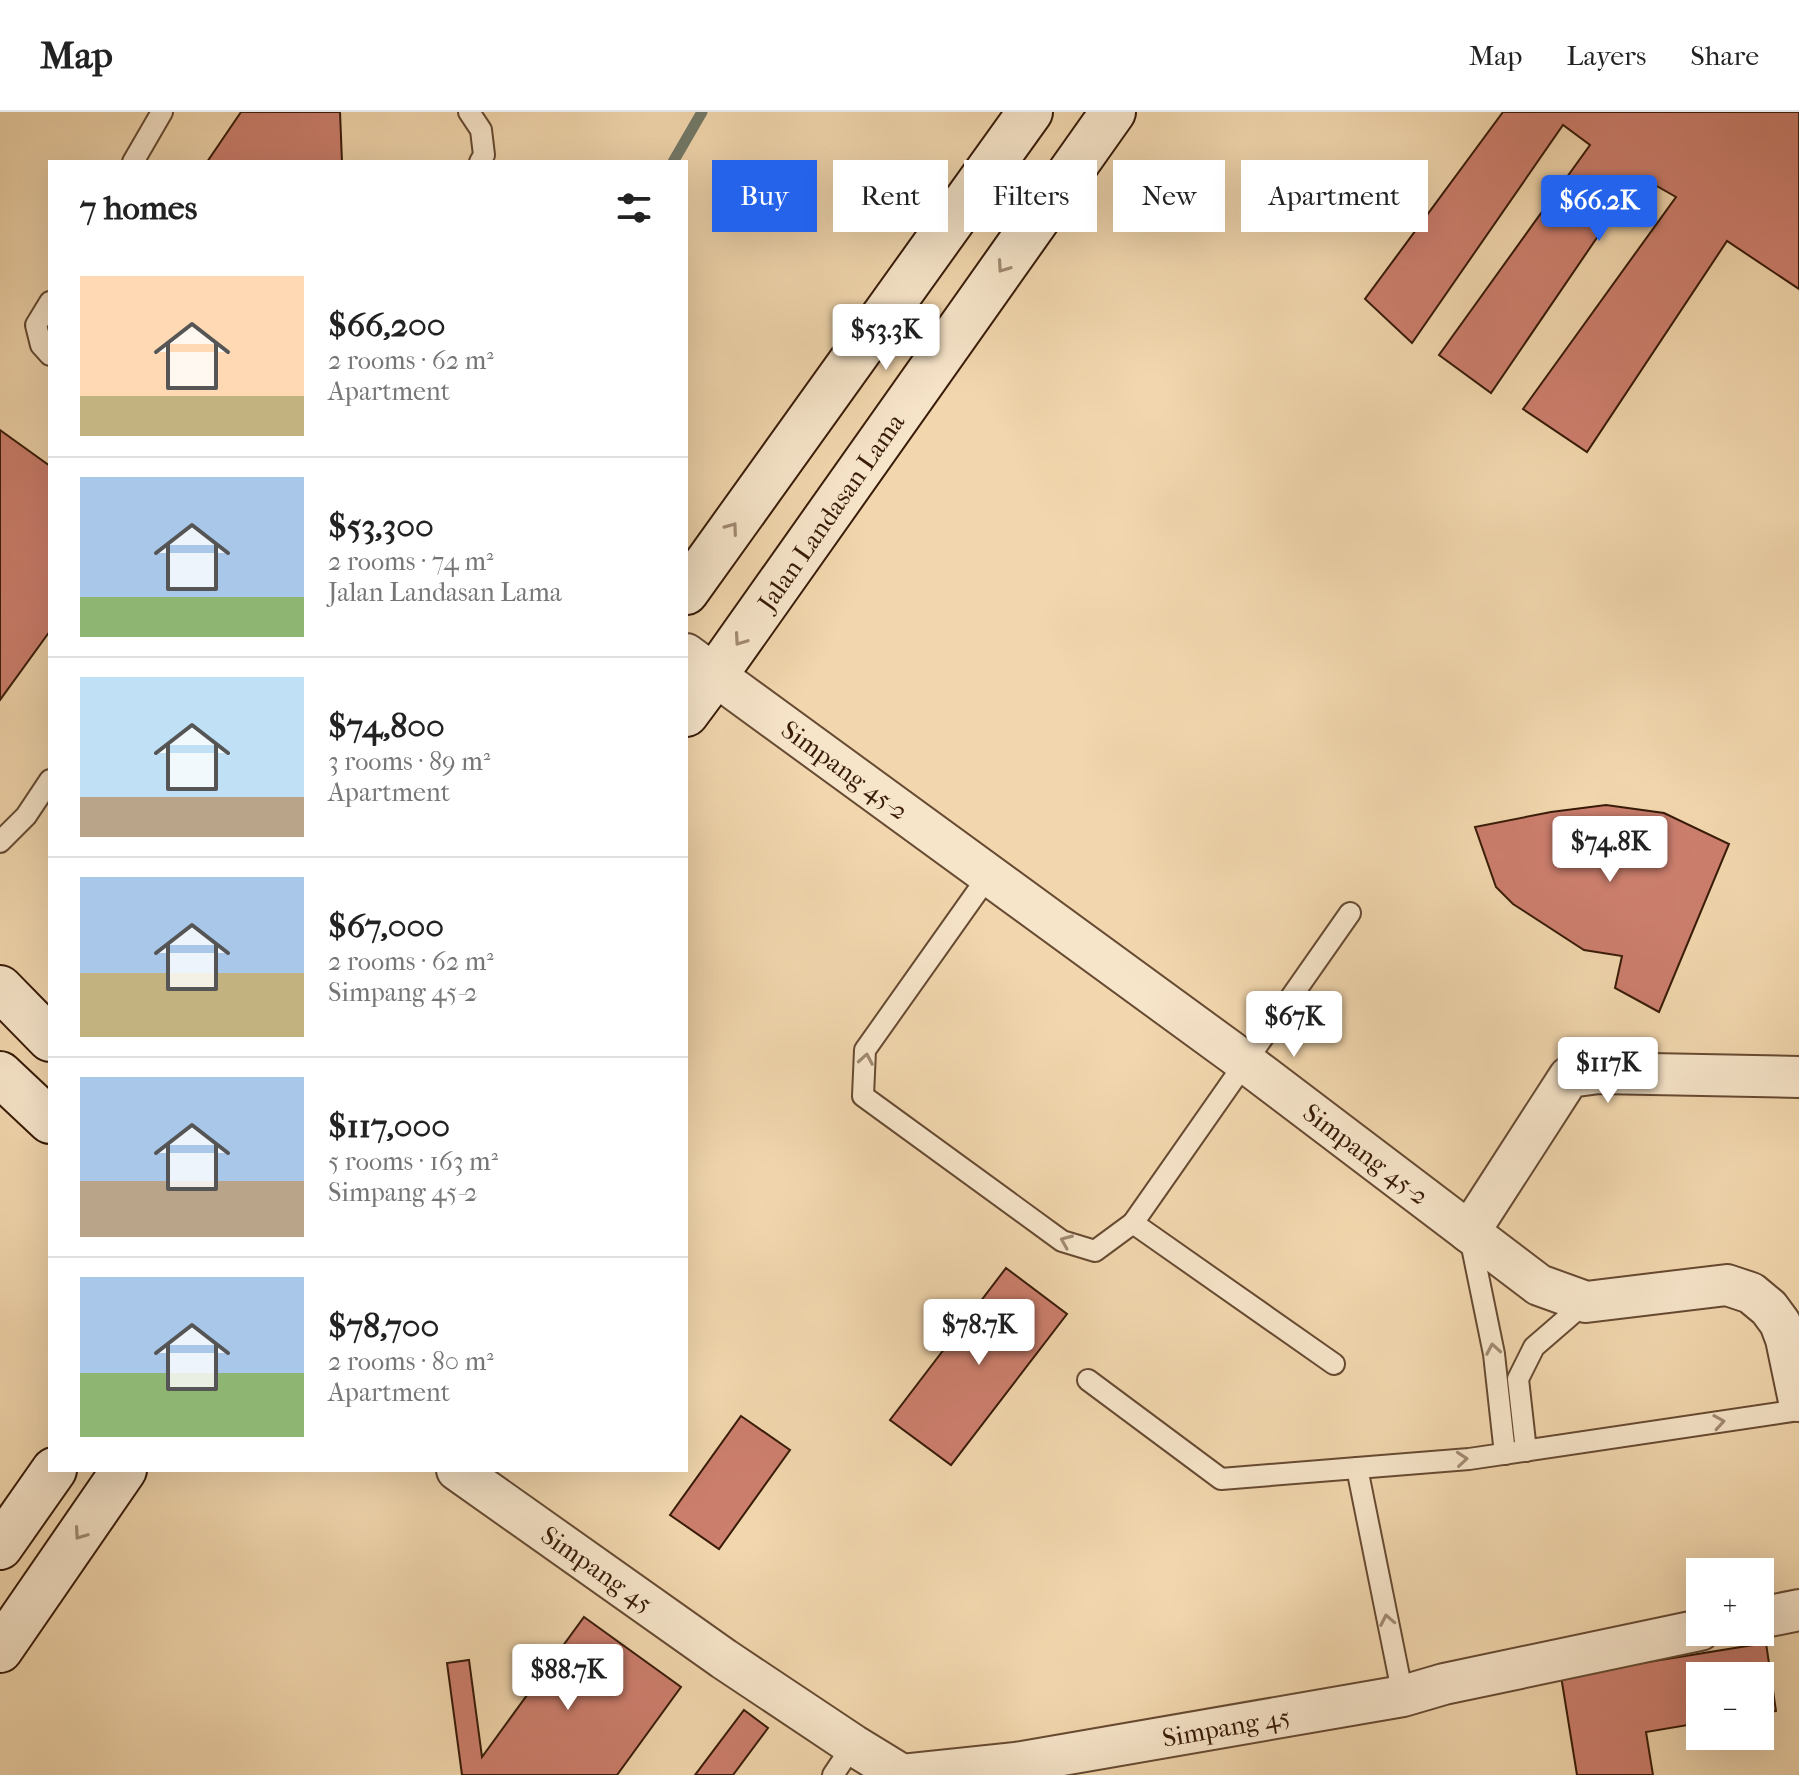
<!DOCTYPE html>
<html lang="en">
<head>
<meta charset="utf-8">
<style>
  :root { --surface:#fff; --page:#f2f2f2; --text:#222; --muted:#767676; --line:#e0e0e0; --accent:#2563eb }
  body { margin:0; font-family:"IM FELL French Canon",serif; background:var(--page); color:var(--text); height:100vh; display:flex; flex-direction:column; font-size:30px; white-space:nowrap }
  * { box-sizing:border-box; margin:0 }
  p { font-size:26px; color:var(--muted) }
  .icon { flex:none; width:44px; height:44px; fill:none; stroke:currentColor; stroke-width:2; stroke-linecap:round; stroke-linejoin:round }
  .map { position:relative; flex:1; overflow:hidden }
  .side { position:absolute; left:48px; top:48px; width:640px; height:1312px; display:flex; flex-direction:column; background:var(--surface); border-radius:0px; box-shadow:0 8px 32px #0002 }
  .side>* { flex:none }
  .hud { position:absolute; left:712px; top:48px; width:760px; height:72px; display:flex; gap:16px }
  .buttons { position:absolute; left:1686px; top:1446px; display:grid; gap:16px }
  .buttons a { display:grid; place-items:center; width:88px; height:88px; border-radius:0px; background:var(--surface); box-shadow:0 8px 32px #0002; font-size:40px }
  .price { position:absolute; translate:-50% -68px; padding:0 18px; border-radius:8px; background:#fff; color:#222; font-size:26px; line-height:52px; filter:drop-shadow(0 2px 4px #0008) }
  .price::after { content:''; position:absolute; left:50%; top:48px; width:24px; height:18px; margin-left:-12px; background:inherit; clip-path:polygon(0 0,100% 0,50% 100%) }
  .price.on { background:var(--accent); color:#fff }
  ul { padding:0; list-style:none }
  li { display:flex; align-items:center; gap:24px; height:200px; padding:0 32px }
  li+li { border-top:2px solid var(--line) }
  li span { display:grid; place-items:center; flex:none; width:224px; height:160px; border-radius:0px; color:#555 }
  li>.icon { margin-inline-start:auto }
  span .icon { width:96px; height:96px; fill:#fffc; stroke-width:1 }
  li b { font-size:34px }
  h2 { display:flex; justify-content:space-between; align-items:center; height:96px; padding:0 32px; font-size:34px }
  .chip { padding:0 28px; border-radius:0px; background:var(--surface); box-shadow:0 8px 32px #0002; font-size:28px; line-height:72px }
  .chip.on { background:var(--accent); color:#fff }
  header { display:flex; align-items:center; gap:48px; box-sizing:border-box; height:112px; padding:0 40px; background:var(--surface); border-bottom:2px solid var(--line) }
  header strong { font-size:38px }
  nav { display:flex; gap:44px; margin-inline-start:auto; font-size:28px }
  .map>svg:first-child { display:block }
</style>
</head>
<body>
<header>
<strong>Map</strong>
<nav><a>Map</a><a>Layers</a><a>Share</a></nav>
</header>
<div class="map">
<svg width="1799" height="1663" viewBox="0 0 1799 1663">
  <rect width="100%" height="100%" fill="#f2d7ae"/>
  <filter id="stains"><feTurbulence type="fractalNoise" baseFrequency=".0025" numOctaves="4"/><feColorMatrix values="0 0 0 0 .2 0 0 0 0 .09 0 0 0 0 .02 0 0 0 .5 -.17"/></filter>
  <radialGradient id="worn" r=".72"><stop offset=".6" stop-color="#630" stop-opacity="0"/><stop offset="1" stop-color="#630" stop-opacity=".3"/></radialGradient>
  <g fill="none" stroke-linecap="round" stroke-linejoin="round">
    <path stroke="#737a69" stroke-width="11" d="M673 50 702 0"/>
  </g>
  <g fill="#cd7f6e" stroke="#381b08" stroke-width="2">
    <path d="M241 0H340L342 50H207Z"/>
    <path d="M1503 0H1799V177L1727 129 1587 340 1523 297 1676 85 1639 64 1491 281 1439 243 1590 33 1563 13 1412 231 1365 187Z"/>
    <path d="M0 318 50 354V519L0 588Z"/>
    <path d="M1606 693 1664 701 1729 732 1659 900 1615 876 1622 844 1584 838 1513 792 1496 775 1475 715 1551 700Z"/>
    <path d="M1006 1156 1067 1202 951 1353 890 1308Z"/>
    <path d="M741 1304 790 1338 719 1437 670 1403Z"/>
    <path d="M584 1505 681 1575 617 1663H462L447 1551 469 1548 482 1645Z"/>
    <path d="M1766 1531 1776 1599 1760 1602V1564H1700V1611L1646 1620 1653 1663H1577L1561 1564Z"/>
    <path d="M744 1598 768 1616 733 1663H695Z"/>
  </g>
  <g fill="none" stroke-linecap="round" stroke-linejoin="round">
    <g stroke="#664a32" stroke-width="24">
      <g id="lane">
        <path d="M469 0 481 18 484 43 480 50"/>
        <path d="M133 50 162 0"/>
        <path d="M50 190 36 213 41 233 50 243"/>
        <path d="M0 730 26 704 50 668"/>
        <path d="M989 763 865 938 863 984 1062 1129 1095 1139 1133 1111"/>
        <path d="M1470 1125 1494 1242 1505 1342"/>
        <path d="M1334 1252 1133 1111 1350 801"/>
        <path d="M1088 1268 1221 1367 1357 1356"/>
        <path d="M1526 1339 1518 1267 1534 1235 1586 1190"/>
        <path d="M1403 1584 1357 1356 1469 1347 1799 1298"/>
        <path d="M833 1663 853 1633"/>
      </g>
    </g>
    <g stroke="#664a32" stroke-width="44">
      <g id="street">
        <path d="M686 542 1245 950 1539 1173 1586 1190 1727 1173 1751 1181 1769 1196 1780 1211 1786 1227 1799 1289"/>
        <path d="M1469 1120 1569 965 1599 961 1799 965"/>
        <path d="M457 1358 724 1547 853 1633 902 1663 1016 1651 1403 1584 1444 1572 1700 1518"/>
        <path d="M1760 1506 1799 1498"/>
      </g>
    </g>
    <g stroke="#381b08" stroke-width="48">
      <g id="secondary">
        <path d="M686 480 1030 0"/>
        <path d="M686 602 715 563 1113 0"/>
        <path d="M0 876 50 927"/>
        <path d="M0 962 50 1009"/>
        <path d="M0 1435 54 1358"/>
        <path d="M0 1538 124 1358"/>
      </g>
    </g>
    <use href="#lane" stroke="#f7e5ca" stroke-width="20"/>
    <use href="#street" stroke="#f7e5ca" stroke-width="40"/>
    <use href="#secondary" stroke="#f7e5ca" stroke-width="44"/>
  </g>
  <defs><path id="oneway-chevron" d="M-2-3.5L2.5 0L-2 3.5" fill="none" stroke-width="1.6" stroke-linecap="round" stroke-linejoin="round" transform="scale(2)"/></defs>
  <g stroke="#a18a73">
    <use href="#oneway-chevron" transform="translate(1003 155) rotate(125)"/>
    <use href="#oneway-chevron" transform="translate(732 416) rotate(-54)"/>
    <use href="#oneway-chevron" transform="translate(740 528) rotate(125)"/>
    <use href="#oneway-chevron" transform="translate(866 947) rotate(-80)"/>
    <use href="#oneway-chevron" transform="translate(1066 1129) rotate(-157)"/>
    <use href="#oneway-chevron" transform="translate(1493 1237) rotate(-100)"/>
    <use href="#oneway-chevron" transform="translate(1719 1310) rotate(-9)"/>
    <use href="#oneway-chevron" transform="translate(1462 1347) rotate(-5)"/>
    <use href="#oneway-chevron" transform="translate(80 1422) rotate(125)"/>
    <use href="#oneway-chevron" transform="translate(1387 1508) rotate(-101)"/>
  </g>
  <g text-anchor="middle" stroke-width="6" stroke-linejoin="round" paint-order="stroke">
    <g font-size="26" fill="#381b08" stroke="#f7e5ca">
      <text transform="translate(831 400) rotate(-55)" y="9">Jalan Landasan Lama</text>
      <text transform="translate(845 658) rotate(36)" y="9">Simpang 45-2</text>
      <text transform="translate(1366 1042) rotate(37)" y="9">Simpang 45-2</text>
      <text transform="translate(597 1457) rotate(35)" y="9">Simpang 45</text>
      <text transform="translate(1226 1615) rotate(-10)" y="9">Simpang 45</text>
    </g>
  </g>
  <rect width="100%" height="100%" filter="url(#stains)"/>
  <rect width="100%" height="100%" fill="url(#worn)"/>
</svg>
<div class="buttons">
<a>+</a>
<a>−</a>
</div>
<b class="price on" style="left:1599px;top:131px">$66.2K</b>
<b class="price" style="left:886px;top:260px">$53.3K</b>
<b class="price" style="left:1610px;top:772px">$74.8K</b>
<b class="price" style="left:1294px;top:947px">$67K</b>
<b class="price" style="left:1608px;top:993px">$117K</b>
<b class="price" style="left:979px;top:1255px">$78.7K</b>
<b class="price" style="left:568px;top:1600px">$88.7K</b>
<div class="hud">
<a class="chip on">Buy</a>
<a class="chip">Rent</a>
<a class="chip">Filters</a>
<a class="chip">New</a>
<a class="chip">Apartment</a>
</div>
<section class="side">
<h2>7 homes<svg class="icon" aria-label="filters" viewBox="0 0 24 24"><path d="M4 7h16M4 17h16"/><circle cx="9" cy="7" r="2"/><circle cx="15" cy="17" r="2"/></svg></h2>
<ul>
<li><span style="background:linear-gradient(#ffd9b3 75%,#c2b280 0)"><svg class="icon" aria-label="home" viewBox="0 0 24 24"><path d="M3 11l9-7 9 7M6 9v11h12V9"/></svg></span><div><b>$66,200</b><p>2 rooms · 62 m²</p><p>Apartment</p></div></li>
<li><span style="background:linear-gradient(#a9c7e8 75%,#8fb573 0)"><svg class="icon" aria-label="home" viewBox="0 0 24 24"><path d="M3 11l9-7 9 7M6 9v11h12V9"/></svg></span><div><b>$53,300</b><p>2 rooms · 74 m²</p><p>Jalan Landasan Lama</p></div></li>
<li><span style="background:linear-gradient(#bfe0f5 75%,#b9a48a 0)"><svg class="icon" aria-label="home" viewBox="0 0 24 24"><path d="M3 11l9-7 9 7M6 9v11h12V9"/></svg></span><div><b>$74,800</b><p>3 rooms · 89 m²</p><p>Apartment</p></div></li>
<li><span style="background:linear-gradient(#a9c7e8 60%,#c2b280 0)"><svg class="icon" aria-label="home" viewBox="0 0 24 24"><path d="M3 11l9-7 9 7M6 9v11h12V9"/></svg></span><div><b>$67,000</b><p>2 rooms · 62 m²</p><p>Simpang 45-2</p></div></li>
<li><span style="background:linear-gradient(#a9c7e8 65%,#b9a48a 0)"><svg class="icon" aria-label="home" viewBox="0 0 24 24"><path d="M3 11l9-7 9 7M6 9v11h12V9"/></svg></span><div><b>$117,000</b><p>5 rooms · 163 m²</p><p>Simpang 45-2</p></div></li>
<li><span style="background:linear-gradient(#a9c7e8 60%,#8fb573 0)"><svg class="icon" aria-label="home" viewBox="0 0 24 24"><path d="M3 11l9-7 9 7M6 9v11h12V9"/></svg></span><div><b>$78,700</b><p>2 rooms · 80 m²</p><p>Apartment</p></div></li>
</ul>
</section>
</div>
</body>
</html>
